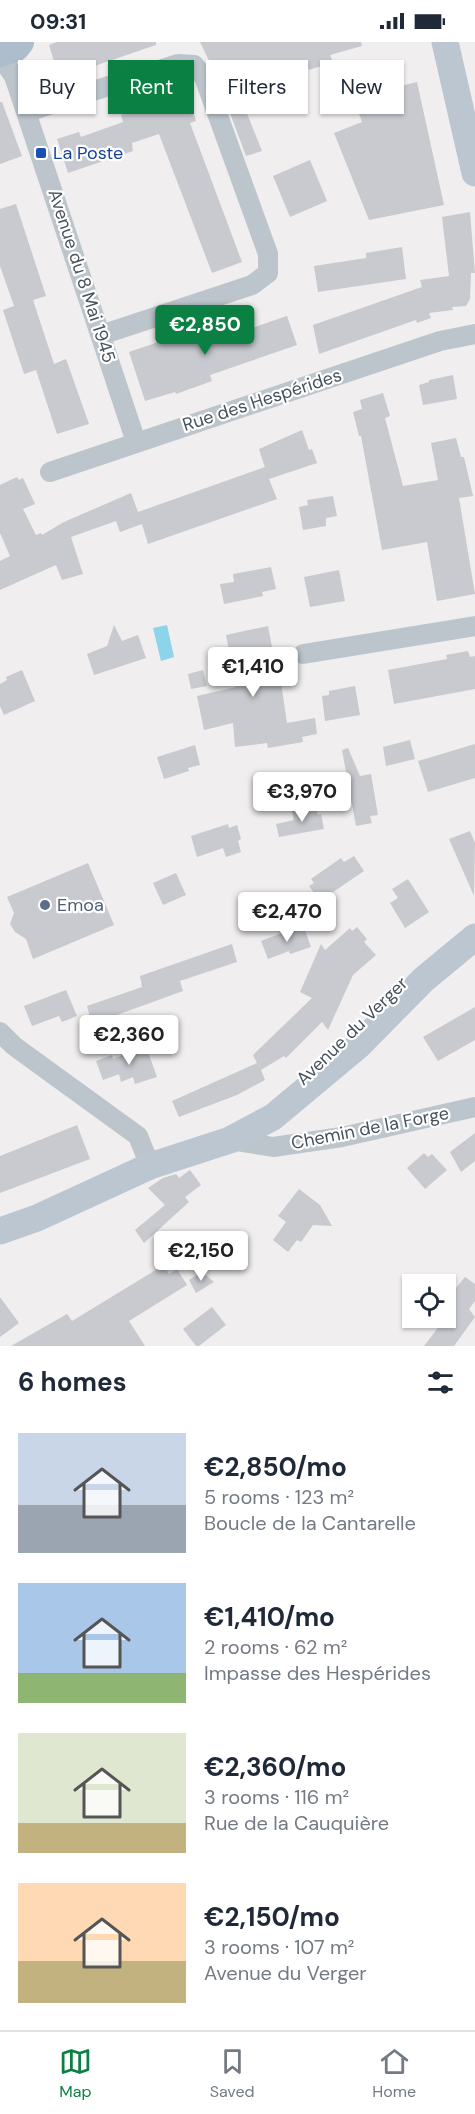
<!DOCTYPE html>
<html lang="en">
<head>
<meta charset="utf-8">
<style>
  :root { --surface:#fff; --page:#f6f6f7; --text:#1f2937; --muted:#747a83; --line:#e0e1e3; --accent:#0b8043 }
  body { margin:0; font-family:"DM Sans",sans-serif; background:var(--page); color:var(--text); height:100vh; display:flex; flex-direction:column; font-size:22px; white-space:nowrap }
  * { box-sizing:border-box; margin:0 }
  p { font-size:20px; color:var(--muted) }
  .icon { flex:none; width:33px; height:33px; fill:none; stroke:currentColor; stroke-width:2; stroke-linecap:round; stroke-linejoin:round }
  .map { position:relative; height:1304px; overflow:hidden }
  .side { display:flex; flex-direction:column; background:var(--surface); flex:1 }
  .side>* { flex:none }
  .guide { position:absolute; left:18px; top:18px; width:440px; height:54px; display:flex; gap:12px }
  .fabs { position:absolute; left:402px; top:1232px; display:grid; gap:12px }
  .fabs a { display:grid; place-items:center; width:54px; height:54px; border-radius:0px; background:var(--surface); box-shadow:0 2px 4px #0004; font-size:30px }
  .price { position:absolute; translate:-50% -51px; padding:0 14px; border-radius:6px; background:#fff; color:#222; font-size:20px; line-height:39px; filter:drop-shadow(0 2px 3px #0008) }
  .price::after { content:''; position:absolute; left:50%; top:36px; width:18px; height:14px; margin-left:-9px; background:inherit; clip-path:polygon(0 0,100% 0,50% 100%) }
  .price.on { background:var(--accent); color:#fff }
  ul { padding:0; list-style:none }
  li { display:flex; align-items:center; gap:18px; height:150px; padding:0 18px }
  li span { display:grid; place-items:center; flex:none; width:168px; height:120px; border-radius:0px; color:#555 }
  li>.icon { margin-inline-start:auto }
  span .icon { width:72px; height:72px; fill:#fffc; stroke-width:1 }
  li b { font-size:26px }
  h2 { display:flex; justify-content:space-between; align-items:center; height:72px; padding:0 18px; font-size:26px }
  .pill { padding:0 21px; border-radius:0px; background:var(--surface); box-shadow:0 2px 4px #0004; font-size:21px; line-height:54px }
  .pill.on { background:var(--accent); color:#fff }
  .status { display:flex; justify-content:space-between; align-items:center; height:42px; padding:0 30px; background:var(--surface); direction:ltr }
  .status svg { height:16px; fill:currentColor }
  .tabs { display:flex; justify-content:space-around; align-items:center; height:84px; border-top:2px solid var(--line); background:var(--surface); font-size:16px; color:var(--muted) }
  .tabs a { display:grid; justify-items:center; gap:3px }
  .tabs .on { color:var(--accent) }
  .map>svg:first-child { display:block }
</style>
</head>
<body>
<div class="status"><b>09:31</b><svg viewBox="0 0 49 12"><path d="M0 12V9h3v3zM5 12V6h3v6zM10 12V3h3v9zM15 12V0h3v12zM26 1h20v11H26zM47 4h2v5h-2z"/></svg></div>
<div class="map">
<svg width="475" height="1304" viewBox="0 0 475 1304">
  <rect width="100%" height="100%" fill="#f0eeee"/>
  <path fill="#8bd4e9" d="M167 583 174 615 161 619 153 586Z"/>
  <g fill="#c8cad0">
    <path d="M57 0H156V3L59 36 49 3Z"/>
    <path d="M200 0H361L362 4 330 13 333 20 309 28 307 21 236 44 262 109 246 114 215 31Z"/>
    <path d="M417 40 444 163 369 178 334 91 362 80 353 55Z"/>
    <path d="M187 50 196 79 190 81 242 220 212 231 159 92 132 101 133 109 68 131 57 97 79 90 81 95 123 80 121 73Z"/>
    <path d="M0 60H2L22 114 0 122Z"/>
    <path d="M310 118 327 159 290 175 273 134Z"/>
    <path d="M16 162 46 254 33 258 54 322 66 317 89 382 57 392 36 328 24 332 3 268 14 264 0 224V167Z"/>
    <path d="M470 170 475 231H471L470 257 466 264 452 265 453 268 429 271 431 276 417 281 416 278 319 312 313 283 422 245 420 238 449 234 442 175Z"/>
    <path d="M402 205 406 237 318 250 314 224 366 216V211Z"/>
    <path d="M287 274 297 303 210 333 212 339 176 352 175 350 145 359 129 310 194 288 198 300 251 282 252 286Z"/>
    <path d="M453 333 457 357 423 363 419 343 429 340V338Z"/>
    <path d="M383 351 390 374 385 376 403 444 438 438 431 401 456 396 461 415H464L473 454 459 456 475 552 437 559 427 500 382 508 361 394H359L353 370 362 367 360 358Z"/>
    <path d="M302 388 309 408 312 407 317 421 269 437 277 457 148 502 142 482 120 490 116 479 71 495 83 532 62 538 56 523 0 548V519L10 514 0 491V443L17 435 19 438 23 436 35 462 23 467 36 493 41 491 42 493 64 480 131 451 138 470 265 425 268 435 259 407Z"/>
    <path d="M333 454 337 474 326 476V484L303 488 299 465 308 463 307 458Z"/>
    <path d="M271 525 276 547 262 550 263 554 224 562 220 542 234 540 233 532Z"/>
    <path d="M339 528 345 559 310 565 304 535Z"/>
    <path d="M114 583 122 599 138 593 146 616 94 633 87 612 107 604Z"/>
    <path d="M268 584 272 605 263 607 268 636 280 634 287 681 315 676 317 692 302 695 303 700 268 706 267 701 235 705 233 681 204 688 197 654 236 645 226 593Z"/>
    <path d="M468 609 470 615 475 614V647L394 662 388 628 447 617 446 613Z"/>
    <path d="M22 628 35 659 4 673 0 664V642L7 638 6 635Z"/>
    <path d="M203 628 207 644 191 647 188 632Z"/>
    <path d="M355 644 360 673 325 679 322 654 329 653V649Z"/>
    <path d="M410 698 415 717 386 724 383 705Z"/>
    <path d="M475 702V736L428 750 418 719Z"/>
    <path d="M195 703 200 723 188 726 189 729 164 737 157 715Z"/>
    <path d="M348 706 360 734 371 732 378 773 370 774 372 781 356 784 342 708Z"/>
    <path d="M315 764 318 773 321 772 324 787 279 795 276 782 294 778 292 769Z"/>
    <path d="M228 782 229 786 237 783 241 797 238 799 241 810 226 815 223 806 197 815 191 794Z"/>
    <path d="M470 789 475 801 474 854 449 797Z"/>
    <path d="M354 814 364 829 320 859 309 844 314 841 311 837 341 816 344 820Z"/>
    <path d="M88 821 114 883 33 917 26 897 15 890 10 882 14 871 7 855Z"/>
    <path d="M176 831 186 853 163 863 153 841Z"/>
    <path d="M408 837 429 870 405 886 390 861 398 856 392 847Z"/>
    <path d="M303 883 311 905 290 912 289 909 268 917 261 899Z"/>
    <path d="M357 885 367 897 364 900 376 913 353 933 328 988 322 980 286 1016 284 1014 261 1028 265 1038 237 1053 179 1075 172 1059 257 1021 253 1013 312 956 300 950 321 902 325 908 350 886 352 889Z"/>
    <path d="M232 902 237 920 180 939 183 949 92 982 87 964 142 945 140 934Z"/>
    <path d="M66 948 77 974 62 980 59 974 32 984 24 964Z"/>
    <path d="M475 965V998L438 1019 423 995Z"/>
    <path d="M146 1004 157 1035 135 1042 133 1035 121 1040 119 1032 103 1038 96 1019 112 1013 113 1017Z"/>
    <path d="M77 1083 90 1117 0 1151V1114Z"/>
    <path d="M475 1091V1119L461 1130 450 1110Z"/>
    <path d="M424 1111 428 1115 432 1112 447 1128 425 1147 407 1126Z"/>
    <path d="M190 1128 201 1143 185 1155 189 1160 144 1201 135 1188 165 1163 148 1146 163 1136 176 1132 179 1136Z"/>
    <path d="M299 1147 320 1163 332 1184 313 1183 301 1200 297 1198 288 1210 273 1198 286 1180 278 1174Z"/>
    <path d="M164 1223 169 1232 177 1227 187 1243 129 1279 145 1304H11L67 1272 72 1279Z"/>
    <path d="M202 1230 214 1240 196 1251 189 1238Z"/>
    <path d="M465 1235 475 1242V1259L469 1267 475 1275 454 1304H424L446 1275V1258Z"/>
    <path d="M0 1255 19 1281 0 1295Z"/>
    <path d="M212 1265 226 1283 199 1304H196L183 1287Z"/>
  </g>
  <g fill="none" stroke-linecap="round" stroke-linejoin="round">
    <g stroke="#bcc5cc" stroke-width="20">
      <path d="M0 14 14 34 136 400"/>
      <path d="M27 70 178 22 194 23 204 35 268 212V231L252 243 101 293"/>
      <path d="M50 430 440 299 475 292"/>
      <path d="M303 612 475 584"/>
      <path d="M0 990 14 1004 138 1094 150 1124"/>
      <path d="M230 1098 273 1105 342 1095 475 1065"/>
    </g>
    <g stroke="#bcc6d1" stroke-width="27">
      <path d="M445 0 475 131"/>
      <path d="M0 1189 37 1176 150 1124 230 1098 273 1075 358 1004 423 938 475 895"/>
    </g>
    <path stroke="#aebdcc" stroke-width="30" d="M0 10 15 5 19 0"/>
  </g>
  <rect fill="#1a4fb4" stroke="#fff" stroke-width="2" x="35" y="105" width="12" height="12" rx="3"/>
  <circle fill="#5c6f8a" stroke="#fff" stroke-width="2" cx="45" cy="863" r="6"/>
  <g text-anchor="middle" stroke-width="4.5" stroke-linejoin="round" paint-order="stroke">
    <g font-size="18" fill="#164399" stroke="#fff" text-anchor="start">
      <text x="53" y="117">La Poste</text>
    </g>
    <g font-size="18" fill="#46515a" stroke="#fff">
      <text transform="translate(82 234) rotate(72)" y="6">Avenue du 8 Mai 1945</text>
      <text transform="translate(262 358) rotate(-18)" y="6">Rue des Hespérides</text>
      <text transform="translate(352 989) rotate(-44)" y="6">Avenue du Verger</text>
      <text transform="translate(370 1086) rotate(-11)" y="6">Chemin de la Forge</text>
    </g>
    <g font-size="18" fill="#4e5e75" stroke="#fff" text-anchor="start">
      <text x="57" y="869">Emoa</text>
    </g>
  </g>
</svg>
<div class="fabs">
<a><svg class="icon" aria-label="locate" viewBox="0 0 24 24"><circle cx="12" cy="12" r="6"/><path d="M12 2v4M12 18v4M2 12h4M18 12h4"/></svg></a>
</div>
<b class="price on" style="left:205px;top:314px">€2,850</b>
<b class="price" style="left:253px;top:656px">€1,410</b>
<b class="price" style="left:302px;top:781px">€3,970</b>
<b class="price" style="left:287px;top:901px">€2,470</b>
<b class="price" style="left:129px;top:1024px">€2,360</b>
<b class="price" style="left:201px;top:1240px">€2,150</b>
<div class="guide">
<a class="pill">Buy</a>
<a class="pill on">Rent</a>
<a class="pill">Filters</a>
<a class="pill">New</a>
</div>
</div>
<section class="side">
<h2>6 homes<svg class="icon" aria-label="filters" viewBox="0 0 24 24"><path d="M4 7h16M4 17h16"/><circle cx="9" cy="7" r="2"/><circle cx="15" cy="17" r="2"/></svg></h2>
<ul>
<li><span style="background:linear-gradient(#c9d6e8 60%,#9aa5b1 0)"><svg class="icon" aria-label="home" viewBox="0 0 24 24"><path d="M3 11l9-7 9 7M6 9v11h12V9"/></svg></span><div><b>€2,850/mo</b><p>5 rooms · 123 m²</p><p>Boucle de la Cantarelle</p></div></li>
<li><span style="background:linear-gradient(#a9c7e8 75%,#8fb573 0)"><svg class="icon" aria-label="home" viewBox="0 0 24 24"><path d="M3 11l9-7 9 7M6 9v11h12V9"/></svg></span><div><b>€1,410/mo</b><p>2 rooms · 62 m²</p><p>Impasse des Hespérides</p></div></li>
<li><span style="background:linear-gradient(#dfe7d0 75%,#c2b280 0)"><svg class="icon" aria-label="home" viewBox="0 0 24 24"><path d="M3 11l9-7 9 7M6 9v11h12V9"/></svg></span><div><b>€2,360/mo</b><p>3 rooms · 116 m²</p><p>Rue de la Cauquière</p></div></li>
<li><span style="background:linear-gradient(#ffd9b3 65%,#c2b280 0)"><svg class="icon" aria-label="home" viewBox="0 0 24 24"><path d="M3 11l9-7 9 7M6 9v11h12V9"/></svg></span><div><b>€2,150/mo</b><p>3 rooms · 107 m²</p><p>Avenue du Verger</p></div></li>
</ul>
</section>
<nav class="tabs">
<a class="on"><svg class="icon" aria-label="map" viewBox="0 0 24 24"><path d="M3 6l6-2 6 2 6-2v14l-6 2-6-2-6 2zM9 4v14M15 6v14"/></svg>Map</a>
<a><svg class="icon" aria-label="saved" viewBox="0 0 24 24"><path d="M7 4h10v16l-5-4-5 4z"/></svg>Saved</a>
<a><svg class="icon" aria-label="home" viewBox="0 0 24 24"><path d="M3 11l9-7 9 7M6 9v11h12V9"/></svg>Home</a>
</nav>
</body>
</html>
